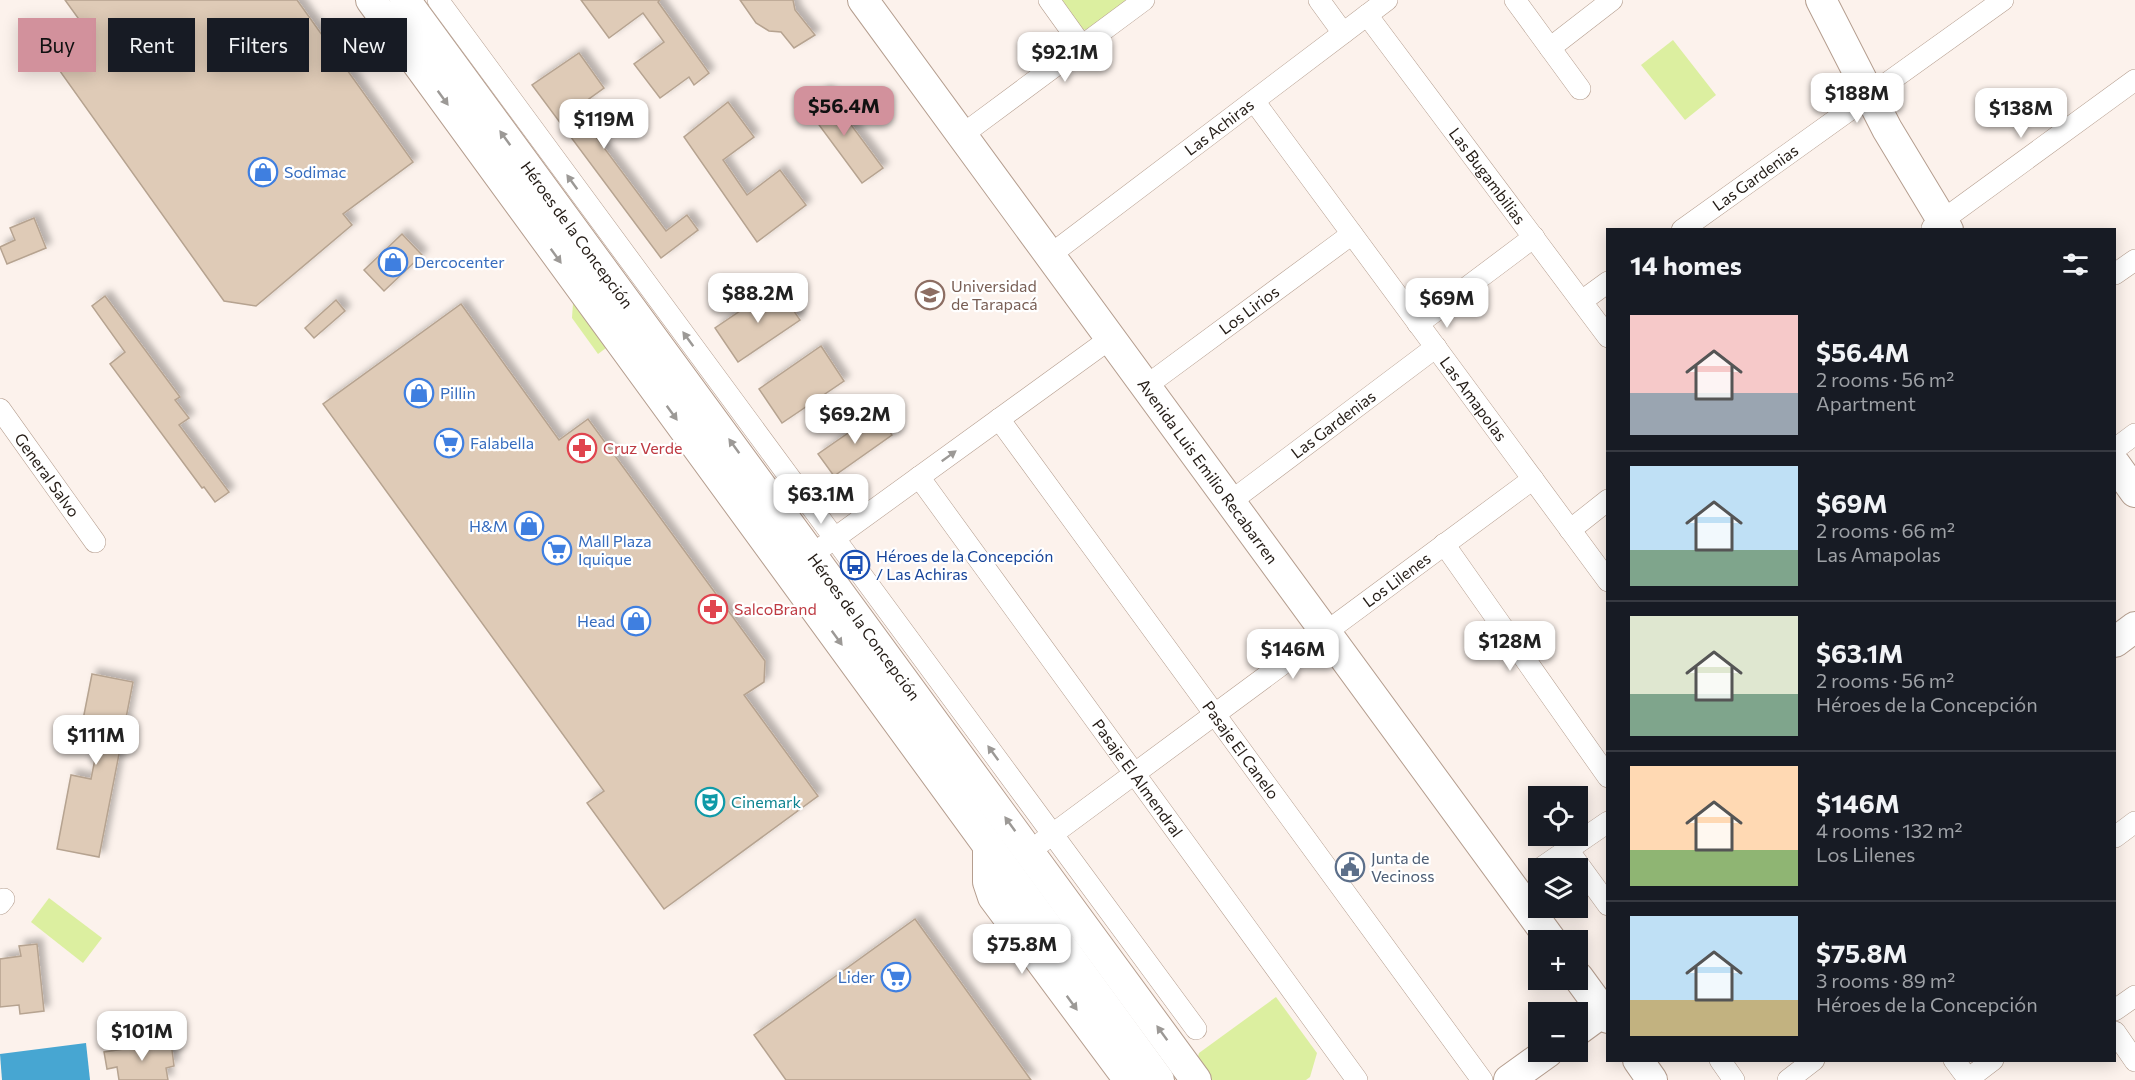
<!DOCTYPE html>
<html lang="en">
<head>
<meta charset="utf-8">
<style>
  :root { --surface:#171b24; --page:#20242c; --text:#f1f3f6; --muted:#9ea1a6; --line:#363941; --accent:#d2919c }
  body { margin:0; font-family:Commissioner,sans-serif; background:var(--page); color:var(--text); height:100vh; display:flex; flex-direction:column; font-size:22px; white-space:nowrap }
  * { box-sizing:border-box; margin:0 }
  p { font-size:20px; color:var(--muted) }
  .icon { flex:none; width:33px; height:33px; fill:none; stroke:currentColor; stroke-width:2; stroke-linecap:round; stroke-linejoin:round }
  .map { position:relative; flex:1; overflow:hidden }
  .drawer { position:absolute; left:1606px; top:228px; width:510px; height:834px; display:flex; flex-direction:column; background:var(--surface); border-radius:0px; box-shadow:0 3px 15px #0003 }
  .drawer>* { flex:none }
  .banner { position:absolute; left:18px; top:18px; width:570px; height:54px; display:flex; gap:12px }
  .buttons { position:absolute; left:1528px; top:786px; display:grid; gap:12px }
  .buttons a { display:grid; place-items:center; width:60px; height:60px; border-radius:0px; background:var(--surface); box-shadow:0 3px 15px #0003; font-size:30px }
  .price { position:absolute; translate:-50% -51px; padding:0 14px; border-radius:12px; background:#fff; color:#222; font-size:20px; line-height:39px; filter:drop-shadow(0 2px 3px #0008) }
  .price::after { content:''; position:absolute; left:50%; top:36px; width:18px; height:14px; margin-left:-9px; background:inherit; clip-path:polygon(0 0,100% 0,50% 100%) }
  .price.on { background:var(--accent); color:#111 }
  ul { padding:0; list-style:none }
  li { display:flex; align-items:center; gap:18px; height:150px; padding:0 24px }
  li+li { border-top:2px solid var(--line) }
  li span { display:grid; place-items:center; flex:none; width:168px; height:120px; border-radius:0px; color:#555 }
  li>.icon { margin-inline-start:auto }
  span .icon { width:72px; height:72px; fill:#fffc; stroke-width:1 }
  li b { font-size:26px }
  h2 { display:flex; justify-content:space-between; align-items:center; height:72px; padding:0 24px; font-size:26px }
  .pill { padding:0 21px; border-radius:0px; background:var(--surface); box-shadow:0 3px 15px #0003; font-size:21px; line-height:54px }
  .pill.on { background:var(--accent); color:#111 }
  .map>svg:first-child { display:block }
</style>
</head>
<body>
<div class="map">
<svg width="2135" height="1080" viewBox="0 0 2135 1080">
  <defs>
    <filter id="shadow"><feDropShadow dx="5.5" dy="-5.5" stdDeviation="3" flood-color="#0004"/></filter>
  </defs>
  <rect width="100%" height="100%" fill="#fcf2ec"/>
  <g fill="#dcefa0">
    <path d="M1059 0H1134L1091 32 1078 27Z"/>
    <path d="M1673 40 1716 95 1685 120 1641 65Z"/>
    <path d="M573 303 606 348 598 354 572 318Z"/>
    <path d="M49 898 102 938 83 963 31 922Z"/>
    <path d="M1276 997 1317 1053 1310 1077 1306 1080H1208L1196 1064 1199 1053Z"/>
  </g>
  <g fill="#47a6d2">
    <path d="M620 100 641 119 629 132 608 113Z"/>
    <path d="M86 1043 90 1080H2L0 1054Z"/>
  </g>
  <g fill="#dfcbb7" stroke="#b6a390" stroke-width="1.5" filter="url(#shadow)">
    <path d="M65 0H297L413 162 343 214 352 225 256 306 224 301 57 67 94 40Z"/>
    <path d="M581 0H660L658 2 709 73 694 85 689 77 660 98 634 64 664 42 643 13 609 38Z"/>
    <path d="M740 0H793L795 10 815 35 794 48 781 32 769 31 756 23Z"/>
    <path d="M579 53 604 88 575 109 666 231 687 215 698 230 661 258 532 85Z"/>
    <path d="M826 91 883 168 862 183 805 106Z"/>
    <path d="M728 102 754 137 723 160 747 195 780 170 806 205 757 242 684 137Z"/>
    <path d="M34 218 46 248 7 264 0 247 15 240 10 228Z"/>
    <path d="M402 234 422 255 384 291 364 270Z"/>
    <path d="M777 286 800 320 738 362 715 328Z"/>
    <path d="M105 296 180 397 175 400 189 418 179 425 229 492 215 502 204 487 202 488 110 364 125 352 92 306Z"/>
    <path d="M336 300 345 311 314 338 305 328Z"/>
    <path d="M461 304 559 440 588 419 765 661 764 682 744 695 818 796 664 909 587 803 604 791 323 404Z"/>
    <path d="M821 346 844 381 782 423 759 389Z"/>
    <path d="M877 413 892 435 834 476 818 454Z"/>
    <path d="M92 674 133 682 99 857 57 849 71 775 91 779 97 749 78 745Z"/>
    <path d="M915 919 1031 1080H786L754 1035Z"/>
    <path d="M37 944 44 1011 20 1014 19 1005 0 1007V959L21 956 19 946Z"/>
    <path d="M171 1042 174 1066 166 1068 168 1080H119L117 1067 107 1069 104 1052Z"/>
  </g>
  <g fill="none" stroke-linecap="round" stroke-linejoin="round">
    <g stroke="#b59e8f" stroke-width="22">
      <g id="street">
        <path d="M438 0 1196 1029"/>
        <path d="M1049 0 1082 46"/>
        <path d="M1319 0 1343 33"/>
        <path d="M1515 0 1580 89"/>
        <path id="s1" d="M1367 15 1608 337"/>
        <path d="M1550 48 1612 0"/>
        <path id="s2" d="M1254 101 1608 581"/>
        <path d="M962 135 1144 0"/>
        <path d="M1932 228 2135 80"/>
        <path id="s3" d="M1682 230 2003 0"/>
        <path id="s4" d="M1050 255 1387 0"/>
        <path d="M2115 274 2135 260"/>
        <path d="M1582 301 1608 282"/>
        <path d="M1418 324 1534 237"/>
        <path id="s5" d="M1146 386 1352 234"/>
        <path id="s6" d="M0 409 95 542"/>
        <path id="s7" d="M999 419 1482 1080"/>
        <path d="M2115 449 2135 434"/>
        <path id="s8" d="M919 477 1357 1080"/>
        <path id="s9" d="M1230 502 1436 347"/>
        <path d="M1570 530 1608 500"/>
        <path d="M1444 544 1608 777"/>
        <path d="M824 546 1111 338"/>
        <path d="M2115 837 2135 822"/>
        <path id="s10" d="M1042 842 1533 479"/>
        <path d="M1568 850 1608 905"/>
        <path d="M1541 868 1608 822"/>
        <path d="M0 904 4 899"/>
        <path d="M2115 1010 2135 996"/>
        <path d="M2115 1032 2135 1061"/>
        <path d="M1720 1060 1734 1080"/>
        <path d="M1954 1060 1969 1080"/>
        <path d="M1968 1079 1993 1060"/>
        <path d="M1788 1080 1814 1060"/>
      </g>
    </g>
    <g stroke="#b59e8f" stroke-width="32">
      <g id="secondary">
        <path d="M371 0 1159 1080"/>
        <path id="s11" d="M405 0 1196 1080"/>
        <path id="s12" d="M863 0 1551 940"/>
        <path d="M1821 0 1887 129 1948 230"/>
        <path d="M2115 464 2135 492"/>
        <path d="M2115 642 2135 627"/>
        <path d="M988 845V882L993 897 1129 1080"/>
        <path d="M1578 977 1608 1018"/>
        <path d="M1578 1030 1608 1008"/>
        <path d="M1638 1060 1652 1080"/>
        <path d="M1509 1080 1548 1052"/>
      </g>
    </g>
    <use href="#street" stroke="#fff" stroke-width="21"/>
    <use href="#secondary" stroke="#fff" stroke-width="30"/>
  </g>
  <defs><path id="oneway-solid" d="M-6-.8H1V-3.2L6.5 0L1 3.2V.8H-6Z" transform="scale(1.5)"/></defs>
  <g fill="#9c9996">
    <use href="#oneway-solid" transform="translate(443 98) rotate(54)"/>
    <use href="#oneway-solid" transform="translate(505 138) rotate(-126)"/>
    <use href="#oneway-solid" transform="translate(572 182) rotate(-126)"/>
    <use href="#oneway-solid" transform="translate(556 256) rotate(54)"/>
    <use href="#oneway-solid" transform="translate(688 339) rotate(-126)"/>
    <use href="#oneway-solid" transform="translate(672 413) rotate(54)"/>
    <use href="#oneway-solid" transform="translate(734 446) rotate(-126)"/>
    <use href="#oneway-solid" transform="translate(949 456) rotate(-36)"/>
    <use href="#oneway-solid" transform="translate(837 638) rotate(54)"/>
    <use href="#oneway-solid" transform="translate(993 753) rotate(-126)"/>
    <use href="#oneway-solid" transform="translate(1010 824) rotate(-126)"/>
    <use href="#oneway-solid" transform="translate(1072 1003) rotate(54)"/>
    <use href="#oneway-solid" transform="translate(1162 1033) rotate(-126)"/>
  </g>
  <defs>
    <g id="shop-ring" transform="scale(1.5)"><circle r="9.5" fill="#fff" stroke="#3f7fe0" stroke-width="1.5"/><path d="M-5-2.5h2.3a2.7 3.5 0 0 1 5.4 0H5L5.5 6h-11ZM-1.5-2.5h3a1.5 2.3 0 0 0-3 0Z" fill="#3f7fe0"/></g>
    <g id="university-ring" transform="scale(1.5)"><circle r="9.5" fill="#fff" stroke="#8d6e63" stroke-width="1.5"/><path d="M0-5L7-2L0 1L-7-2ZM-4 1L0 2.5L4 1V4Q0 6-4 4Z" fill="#8d6e63"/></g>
    <g id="supermarket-ring" transform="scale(1.5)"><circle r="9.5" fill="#fff" stroke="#3f7fe0" stroke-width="1.5"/><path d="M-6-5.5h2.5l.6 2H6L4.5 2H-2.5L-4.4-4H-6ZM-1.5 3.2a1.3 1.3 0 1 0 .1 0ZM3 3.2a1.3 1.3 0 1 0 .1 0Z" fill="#3f7fe0"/></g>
    <g id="pharmacy-ring" transform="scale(1.5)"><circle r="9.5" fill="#fff" stroke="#e0444e" stroke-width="1.5"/><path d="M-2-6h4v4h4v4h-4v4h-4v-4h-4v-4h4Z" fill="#e0444e"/></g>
    <g id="bus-ring" transform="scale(1.5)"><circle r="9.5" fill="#fff" stroke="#1a4fb4" stroke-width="1.5"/><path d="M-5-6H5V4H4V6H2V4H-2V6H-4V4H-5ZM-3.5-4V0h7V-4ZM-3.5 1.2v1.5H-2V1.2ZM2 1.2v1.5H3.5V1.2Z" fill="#1a4fb4"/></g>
    <g id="theatre-ring" transform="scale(1.5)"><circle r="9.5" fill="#fff" stroke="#0f9aa8" stroke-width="1.5"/><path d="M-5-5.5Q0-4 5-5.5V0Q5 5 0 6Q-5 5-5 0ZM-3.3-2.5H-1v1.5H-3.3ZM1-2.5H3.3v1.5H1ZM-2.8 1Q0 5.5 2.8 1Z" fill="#0f9aa8"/></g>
    <g id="civic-ring" transform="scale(1.5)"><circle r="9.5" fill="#fff" stroke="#5c6f8a" stroke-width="1.5"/><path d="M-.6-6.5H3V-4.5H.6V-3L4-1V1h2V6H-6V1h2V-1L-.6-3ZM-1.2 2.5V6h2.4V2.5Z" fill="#5c6f8a"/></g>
  </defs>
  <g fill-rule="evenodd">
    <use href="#shop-ring" x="263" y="172"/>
    <use href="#shop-ring" x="393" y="262"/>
    <use href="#university-ring" x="930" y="295"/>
    <use href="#shop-ring" x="419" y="393"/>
    <use href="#supermarket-ring" x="449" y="443"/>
    <use href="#pharmacy-ring" x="582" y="448"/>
    <use href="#shop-ring" x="529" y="526"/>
    <use href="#supermarket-ring" x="557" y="550"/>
    <use href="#bus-ring" x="855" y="565"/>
    <use href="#pharmacy-ring" x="713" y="609"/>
    <use href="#shop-ring" x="636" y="621"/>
    <use href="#theatre-ring" x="710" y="802"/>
    <use href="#civic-ring" x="1350" y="867"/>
    <use href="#supermarket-ring" x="896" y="977"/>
  </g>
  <g text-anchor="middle" stroke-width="4.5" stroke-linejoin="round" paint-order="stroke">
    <g font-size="16" fill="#241c16" stroke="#fff">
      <text dy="6" stroke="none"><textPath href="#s4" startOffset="212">Las Achiras</textPath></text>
      <text dy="6" stroke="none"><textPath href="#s1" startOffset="201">Las Bugambilias</textPath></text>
      <text dy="6" stroke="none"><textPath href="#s3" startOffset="90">Las Gardenias</textPath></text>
      <text dy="6" stroke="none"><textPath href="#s11" startOffset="291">Héroes de la Concepción</textPath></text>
      <text dy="6" stroke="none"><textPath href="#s5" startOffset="128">Los Lirios</textPath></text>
      <text dy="6" stroke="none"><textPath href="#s2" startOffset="370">Las Amapolas</textPath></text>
      <text dy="6" stroke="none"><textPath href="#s9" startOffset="129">Las Gardenias</textPath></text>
      <text dy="6" stroke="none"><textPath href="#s12" startOffset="584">Avenida Luis Emilio Recabarren</textPath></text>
      <text dy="6" stroke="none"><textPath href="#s6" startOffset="81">General Salvo</textPath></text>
      <text dy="6" stroke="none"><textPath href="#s10" startOffset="441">Los Lilenes</textPath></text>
      <text dy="6" stroke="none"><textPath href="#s11" startOffset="777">Héroes de la Concepción</textPath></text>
      <text dy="6" stroke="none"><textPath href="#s7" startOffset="410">Pasaje El Canelo</textPath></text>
      <text dy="6" stroke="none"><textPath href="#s8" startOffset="372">Pasaje El Almendral</textPath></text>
    </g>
    <g font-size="16" fill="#366cbe" stroke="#fff" text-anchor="start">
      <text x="284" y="178">Sodimac</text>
      <text x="414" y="268">Dercocenter</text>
      <text x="440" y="399">Pillin</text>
      <text x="470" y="449">Falabella</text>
      <text x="508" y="532" text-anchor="end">H&amp;M</text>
      <text x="578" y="547">Mall Plaza<tspan x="578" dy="18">Iquique</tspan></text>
      <text x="615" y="627" text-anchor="end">Head</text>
      <text x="875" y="983" text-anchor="end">Lider</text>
    </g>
    <g font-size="16" fill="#785e54" stroke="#fff" text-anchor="start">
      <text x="951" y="292">Universidad<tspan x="951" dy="18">de Tarapacá</tspan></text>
    </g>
    <g font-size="16" fill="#be3a42" stroke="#fff" text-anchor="start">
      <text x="603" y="454">Cruz Verde</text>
      <text x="734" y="615">SalcoBrand</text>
    </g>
    <g font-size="16" fill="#164399" stroke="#fff" text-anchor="start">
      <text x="876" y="562">Héroes de la Concepción<tspan x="876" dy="18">/ Las Achiras</tspan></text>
    </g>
    <g font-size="16" fill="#0d838f" stroke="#fff" text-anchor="start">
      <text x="731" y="808">Cinemark</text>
    </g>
    <g font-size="16" fill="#4e5e75" stroke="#fff" text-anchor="start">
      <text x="1371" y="864">Junta de<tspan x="1371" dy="18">Vecinoss</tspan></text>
    </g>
  </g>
</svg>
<div class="buttons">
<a><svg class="icon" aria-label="locate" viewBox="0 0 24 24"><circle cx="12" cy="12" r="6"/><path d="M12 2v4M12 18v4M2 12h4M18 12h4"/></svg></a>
<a><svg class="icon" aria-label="layers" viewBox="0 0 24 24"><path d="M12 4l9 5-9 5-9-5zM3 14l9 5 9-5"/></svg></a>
<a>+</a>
<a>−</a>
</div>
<b class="price" style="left:1065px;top:83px">$92.1M</b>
<b class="price" style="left:1857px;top:124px">$188M</b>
<b class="price on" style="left:844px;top:137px">$56.4M</b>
<b class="price" style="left:2021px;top:139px">$138M</b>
<b class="price" style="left:604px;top:150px">$119M</b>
<b class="price" style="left:758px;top:324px">$88.2M</b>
<b class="price" style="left:1447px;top:329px">$69M</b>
<b class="price" style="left:855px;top:445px">$69.2M</b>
<b class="price" style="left:821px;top:525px">$63.1M</b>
<b class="price" style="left:1510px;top:672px">$128M</b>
<b class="price" style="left:1293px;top:680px">$146M</b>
<b class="price" style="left:96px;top:766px">$111M</b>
<b class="price" style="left:1022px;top:975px">$75.8M</b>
<b class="price" style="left:142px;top:1062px">$101M</b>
<div class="banner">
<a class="pill on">Buy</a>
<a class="pill">Rent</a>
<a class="pill">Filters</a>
<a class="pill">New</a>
</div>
<section class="drawer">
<h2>14 homes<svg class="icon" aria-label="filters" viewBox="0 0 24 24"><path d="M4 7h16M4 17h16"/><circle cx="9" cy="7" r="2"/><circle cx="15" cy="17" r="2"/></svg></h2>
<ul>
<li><span style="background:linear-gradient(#f6c9c9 65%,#9aa5b1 0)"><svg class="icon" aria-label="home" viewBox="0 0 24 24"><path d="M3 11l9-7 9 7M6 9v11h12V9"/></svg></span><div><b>$56.4M</b><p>2 rooms · 56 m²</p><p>Apartment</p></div></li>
<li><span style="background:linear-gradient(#bfe0f5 70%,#7fa58c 0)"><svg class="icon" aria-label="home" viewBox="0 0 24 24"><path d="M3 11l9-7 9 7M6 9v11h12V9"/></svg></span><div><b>$69M</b><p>2 rooms · 66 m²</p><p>Las Amapolas</p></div></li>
<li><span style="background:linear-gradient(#dfe7d0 65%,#7fa58c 0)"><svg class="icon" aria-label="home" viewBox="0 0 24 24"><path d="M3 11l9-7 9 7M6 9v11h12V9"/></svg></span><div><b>$63.1M</b><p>2 rooms · 56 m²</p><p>Héroes de la Concepción</p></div></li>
<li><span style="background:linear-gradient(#ffd9b3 70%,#8fb573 0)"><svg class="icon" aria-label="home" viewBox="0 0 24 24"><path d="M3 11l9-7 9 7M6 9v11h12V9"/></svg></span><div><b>$146M</b><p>4 rooms · 132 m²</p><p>Los Lilenes</p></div></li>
<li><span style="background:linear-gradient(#bfe0f5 70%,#c2b280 0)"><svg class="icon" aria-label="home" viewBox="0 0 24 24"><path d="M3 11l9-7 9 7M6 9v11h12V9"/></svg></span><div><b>$75.8M</b><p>3 rooms · 89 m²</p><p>Héroes de la Concepción</p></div></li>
</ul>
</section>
</div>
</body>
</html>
